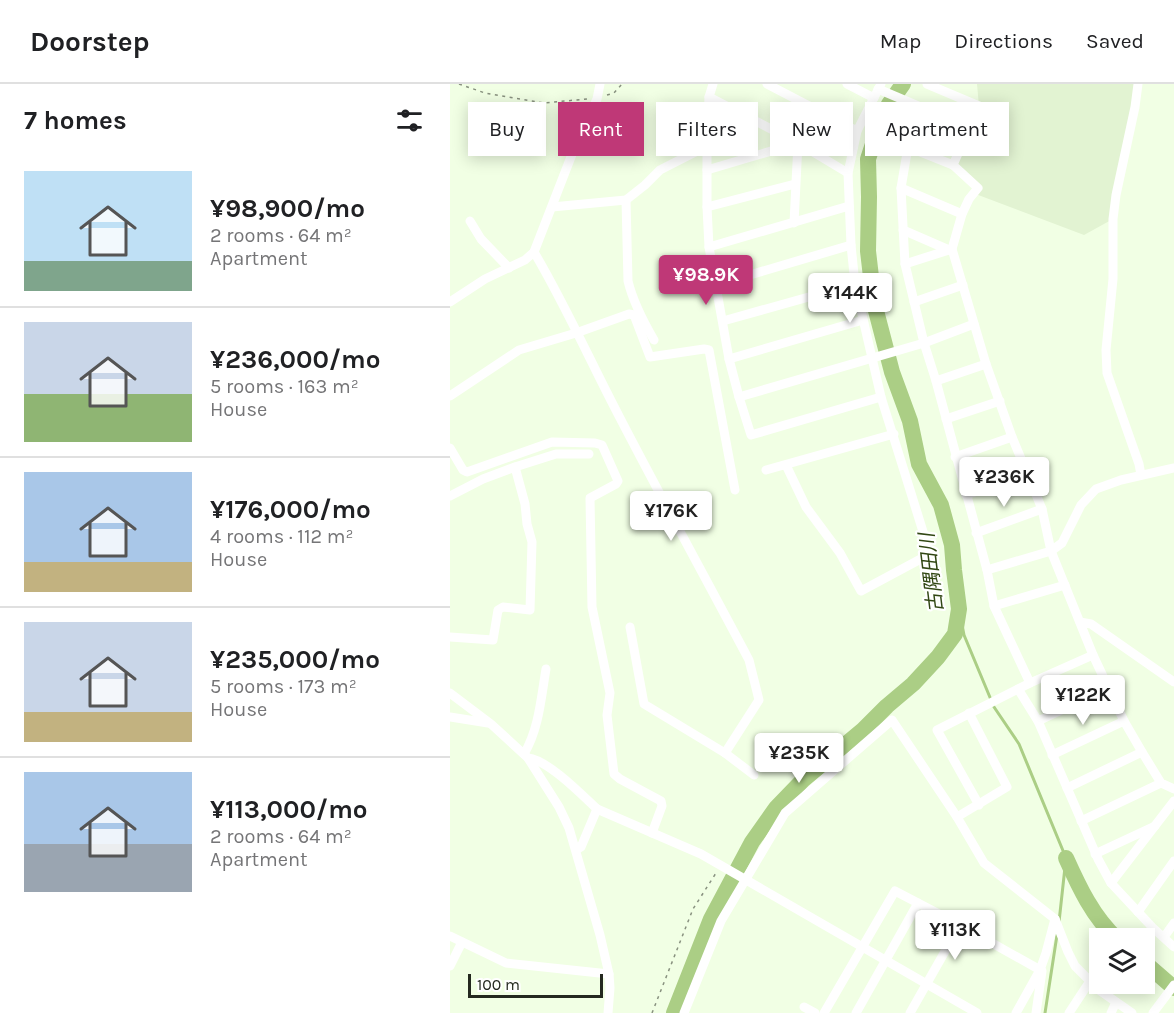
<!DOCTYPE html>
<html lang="en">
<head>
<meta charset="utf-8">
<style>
  :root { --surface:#fff; --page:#f2f2f2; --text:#202124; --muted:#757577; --line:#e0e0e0; --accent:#bf3877 }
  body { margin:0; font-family:Karla,"Noto Sans JP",sans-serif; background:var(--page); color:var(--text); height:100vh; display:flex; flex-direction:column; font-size:22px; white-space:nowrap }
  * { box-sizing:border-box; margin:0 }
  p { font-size:20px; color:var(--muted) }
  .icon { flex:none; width:33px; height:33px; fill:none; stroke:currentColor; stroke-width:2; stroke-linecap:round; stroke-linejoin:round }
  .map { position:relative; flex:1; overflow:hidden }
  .side { display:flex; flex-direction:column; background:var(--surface); width:450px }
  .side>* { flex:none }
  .banner { position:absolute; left:18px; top:18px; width:570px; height:54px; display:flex; gap:12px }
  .tools { position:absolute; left:639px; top:844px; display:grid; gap:12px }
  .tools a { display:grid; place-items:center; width:66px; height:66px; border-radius:0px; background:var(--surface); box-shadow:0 3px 15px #0003; font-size:30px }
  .scale { position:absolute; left:18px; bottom:15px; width:135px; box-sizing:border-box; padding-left:6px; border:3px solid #24291f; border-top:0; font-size:16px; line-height:21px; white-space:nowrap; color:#24291f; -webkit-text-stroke:4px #fff; paint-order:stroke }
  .price { position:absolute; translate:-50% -51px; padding:0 14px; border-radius:6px; background:#fff; color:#222; font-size:20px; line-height:39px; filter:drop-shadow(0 2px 3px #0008) }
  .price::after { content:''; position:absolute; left:50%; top:36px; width:18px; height:14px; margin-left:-9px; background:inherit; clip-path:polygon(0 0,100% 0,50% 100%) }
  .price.selected { background:var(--accent); color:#fff }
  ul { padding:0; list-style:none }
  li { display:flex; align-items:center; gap:18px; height:150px; padding:0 24px }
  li+li { border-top:2px solid var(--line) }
  li span { display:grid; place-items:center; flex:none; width:168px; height:120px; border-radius:0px; color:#555 }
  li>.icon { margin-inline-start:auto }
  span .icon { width:72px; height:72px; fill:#fffc; stroke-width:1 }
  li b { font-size:26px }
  h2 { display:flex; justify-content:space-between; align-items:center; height:72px; padding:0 24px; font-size:26px }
  .pill { padding:0 21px; border-radius:0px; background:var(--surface); box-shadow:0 3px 15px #0003; font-size:21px; line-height:54px }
  .pill.selected { background:var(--accent); color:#fff }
  header { display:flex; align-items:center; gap:36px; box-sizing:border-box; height:84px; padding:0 30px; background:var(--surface); border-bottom:2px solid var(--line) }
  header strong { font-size:28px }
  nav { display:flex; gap:33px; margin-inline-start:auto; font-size:21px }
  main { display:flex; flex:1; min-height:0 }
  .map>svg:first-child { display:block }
</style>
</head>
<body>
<header>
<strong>Doorstep</strong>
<nav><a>Map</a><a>Directions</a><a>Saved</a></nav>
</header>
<main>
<section class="side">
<h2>7 homes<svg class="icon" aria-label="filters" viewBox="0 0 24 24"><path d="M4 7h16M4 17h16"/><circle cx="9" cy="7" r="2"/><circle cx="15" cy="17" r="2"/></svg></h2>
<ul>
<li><span style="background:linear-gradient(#bfe0f5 75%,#7fa58c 0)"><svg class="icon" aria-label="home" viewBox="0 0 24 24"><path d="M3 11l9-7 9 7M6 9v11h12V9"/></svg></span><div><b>¥98,900/mo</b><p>2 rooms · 64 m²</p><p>Apartment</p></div></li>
<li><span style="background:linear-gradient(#c9d6e8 60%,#8fb573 0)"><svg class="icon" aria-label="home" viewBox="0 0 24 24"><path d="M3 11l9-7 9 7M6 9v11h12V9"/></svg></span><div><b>¥236,000/mo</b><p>5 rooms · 163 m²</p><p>House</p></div></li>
<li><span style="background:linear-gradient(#a9c7e8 75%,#c2b280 0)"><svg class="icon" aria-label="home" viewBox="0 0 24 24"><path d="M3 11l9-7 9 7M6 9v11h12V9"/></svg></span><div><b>¥176,000/mo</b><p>4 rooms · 112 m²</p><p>House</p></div></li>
<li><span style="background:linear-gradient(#c9d6e8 75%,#c2b280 0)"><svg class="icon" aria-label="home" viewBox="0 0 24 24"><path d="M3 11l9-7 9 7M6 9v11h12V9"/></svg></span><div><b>¥235,000/mo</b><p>5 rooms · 173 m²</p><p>House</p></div></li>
<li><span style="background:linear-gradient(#a9c7e8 60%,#9aa5b1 0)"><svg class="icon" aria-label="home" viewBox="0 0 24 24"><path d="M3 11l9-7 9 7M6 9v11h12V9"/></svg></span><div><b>¥113,000/mo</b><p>2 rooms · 64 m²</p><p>Apartment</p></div></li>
</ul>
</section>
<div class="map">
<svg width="724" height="929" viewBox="0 0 724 929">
  <rect width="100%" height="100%" fill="#f1ffe4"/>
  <path fill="#e2f3d2" d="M527 0H688L663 135 634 151 523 109 528 105 503 81 529 22Z"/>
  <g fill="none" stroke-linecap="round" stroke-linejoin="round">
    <g stroke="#abce85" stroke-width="3">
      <path d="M509 525 514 551 544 623 569 660 616 774 609 838"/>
      <path d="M595 929 607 851"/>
    </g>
    <g stroke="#abce85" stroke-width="16">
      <path d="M616 774C629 803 643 833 667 855"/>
      <path d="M694 878 724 904"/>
      <path d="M224 929 261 835 302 758 326 724 354 695 413 646 437 622 463 600 488 573 505 550 509 525 504 486 502 461 491 421 469 380 460 337 442 288 424 219 418 167 419 113 418 75 431 36 439 20 453 0"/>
    </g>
    <g stroke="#88917f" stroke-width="1.5" stroke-dasharray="3 4.5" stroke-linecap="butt">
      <path d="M9 0 35 9 93 19 137 15"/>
      <path d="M157 11 164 9 172 0"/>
      <path d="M202 929 243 825 266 789"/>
    </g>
    <g stroke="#fff" stroke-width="9">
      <path d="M263 0 259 13 257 62V123L259 163 279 275 289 313 301 351 431 313"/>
      <path d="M317 0 407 47"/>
      <path d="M397 0 424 14"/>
      <path d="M477 0 529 22 503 81 528 104 519 115 512 130 502 165 536 280 562 353 592 425 601 467 643 571 674 637 692 668 711 699 724 705"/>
      <path d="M688 0 685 23 666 111 663 135V195L656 266 657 289 689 380 691 391"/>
      <path d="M428 5 520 44"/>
      <path d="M259 13 348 59 398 89"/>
      <path d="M476 26 458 63 503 81"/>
      <path d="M458 63 451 104 455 180 474 259 486 297 537 486 544 522 580 599"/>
      <path d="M257 86 348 59 344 139"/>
      <path d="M451 104 512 130"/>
      <path d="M176 116 178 197C183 218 193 237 204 256"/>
      <path d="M102 123 176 116 195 101 210 86 257 62"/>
      <path d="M257 123 345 100"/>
      <path d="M20 137 31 155 59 184"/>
      <path d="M453 146 499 166"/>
      <path d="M259 163 399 122"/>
      <path d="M84 168C116 222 141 279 170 334 212 415 256 495 299 576L309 616 275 669"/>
      <path d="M455 180 502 165"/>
      <path d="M266 201 401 161"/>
      <path d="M0 218 35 195 75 176 84 168 126 60 147 15 150 0"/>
      <path d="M464 218 513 201"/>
      <path d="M273 237 405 200"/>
      <path d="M279 275 413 236"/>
      <path d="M486 297 536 280"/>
      <path d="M0 312 69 266 126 249 179 230 184 231 200 273 254 265 259 266 285 406"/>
      <path d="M289 313 474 259 524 240"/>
      <path d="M496 335 550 317"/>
      <path d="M0 364 13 386 17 388 102 358 145 359 152 361 168 397 166 400 140 414 142 523 160 609 157 631 164 690 170 695 211 717 212 722 202 749"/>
      <path d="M505 373 562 353"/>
      <path d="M336 381 356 423 390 469 411 507 480 470 431 313 405 200 401 161 398 89 407 47 431 0"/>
      <path d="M316 386 444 350"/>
      <path d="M516 411 577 390"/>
      <path d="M0 412 33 395 65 383 106 370H139"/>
      <path d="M526 449 592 425"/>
      <path d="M537 486 601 467 612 459 631 421 646 405 671 396 724 384"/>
      <path d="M544 522 615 501"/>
      <path d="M630 538 641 540 724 598"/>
      <path d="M180 543 194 620 275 669 304 691"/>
      <path d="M0 553 43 556 48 526 53 523 80 526 82 458 77 440 75 420 65 383"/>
      <path d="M568 605 588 637 648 775 661 799 703 844 724 863"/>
      <path d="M0 609 41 640 78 674 109 723 119 744 150 851 159 890 160 904 158 929"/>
      <path d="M0 633 38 639"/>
      <path d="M588 637 659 604"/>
      <path d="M74 670C89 645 91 614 96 585"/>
      <path d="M602 671 674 637"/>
      <path d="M78 674C98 676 132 711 147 725"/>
      <path d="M617 704 692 668"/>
      <path d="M529 721 487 646 580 599 643 571"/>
      <path d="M507 733 557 703 519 629"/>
      <path d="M631 737 711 699"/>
      <path d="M126 766 131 763 147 725 251 770 527 929"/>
      <path d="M645 770 705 742"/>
      <path d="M661 799 724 717"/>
      <path d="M688 828 724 777"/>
      <path d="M0 852 56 879 159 890"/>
      <path d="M714 853 724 839"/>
      <path d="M0 882 12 858"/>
      <path d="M354 923 365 929"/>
      <path d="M234 929 271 837 335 729 442 636 507 733 534 779 605 835 618 868 625 882 649 906 682 929"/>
      <path d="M374 929 445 807 510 841 592 887 586 929"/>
      <path d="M406 929 468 819"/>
      <path d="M460 929 510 841"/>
      <path d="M566 929 590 886 596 869 605 835"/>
      <path d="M619 929 640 897"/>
      <path d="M661 929 666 918"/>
      <path d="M703 929 724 901"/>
    </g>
  </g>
  <g text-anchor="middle" stroke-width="4.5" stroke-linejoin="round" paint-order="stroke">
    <g font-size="20" font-style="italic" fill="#314713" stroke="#fff">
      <text transform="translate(481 489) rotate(-97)" y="7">古隅田川</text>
    </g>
  </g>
</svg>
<div class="tools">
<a><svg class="icon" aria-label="layers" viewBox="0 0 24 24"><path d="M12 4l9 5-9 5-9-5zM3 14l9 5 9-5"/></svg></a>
</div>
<div class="scale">100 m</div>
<b class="price selected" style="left:256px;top:222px">¥98.9K</b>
<b class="price" style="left:400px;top:240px">¥144K</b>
<b class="price" style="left:554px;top:424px">¥236K</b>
<b class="price" style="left:221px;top:458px">¥176K</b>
<b class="price" style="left:633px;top:642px">¥122K</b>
<b class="price" style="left:349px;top:700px">¥235K</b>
<b class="price" style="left:505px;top:877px">¥113K</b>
<div class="banner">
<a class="pill">Buy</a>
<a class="pill selected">Rent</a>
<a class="pill">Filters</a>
<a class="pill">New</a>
<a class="pill">Apartment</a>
</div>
</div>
</main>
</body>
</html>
